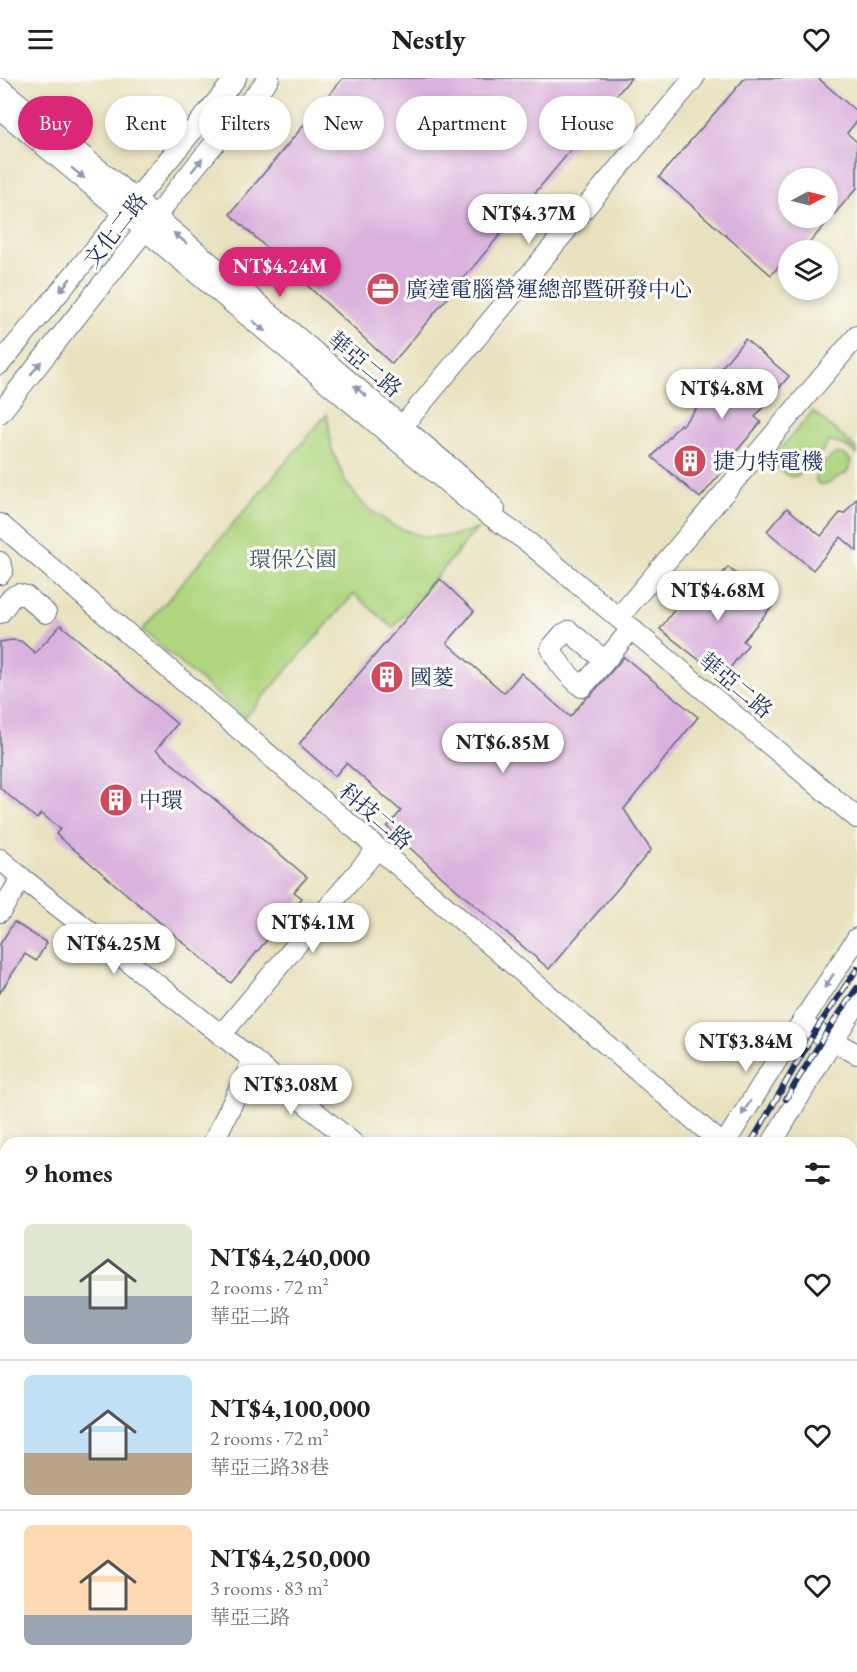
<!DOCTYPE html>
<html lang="en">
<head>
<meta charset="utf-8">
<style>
  :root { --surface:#fff; --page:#f6f6f6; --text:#202124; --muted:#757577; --line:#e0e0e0; --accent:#db2777 }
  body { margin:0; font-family:"EB Garamond","Noto Serif TC",serif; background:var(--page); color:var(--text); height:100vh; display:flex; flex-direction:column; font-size:22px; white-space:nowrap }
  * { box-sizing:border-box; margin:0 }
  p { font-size:20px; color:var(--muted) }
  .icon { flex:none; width:33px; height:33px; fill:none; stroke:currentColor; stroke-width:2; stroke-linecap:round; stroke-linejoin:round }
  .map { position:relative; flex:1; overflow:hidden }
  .panel { position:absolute; left:0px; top:1059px; width:858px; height:536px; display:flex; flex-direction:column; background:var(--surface); border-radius:18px 18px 0 0; box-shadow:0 3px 9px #0003 }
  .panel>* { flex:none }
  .banner { position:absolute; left:18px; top:18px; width:822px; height:54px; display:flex; gap:12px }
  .needle { width:39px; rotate:83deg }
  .tools { position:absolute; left:778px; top:90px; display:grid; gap:12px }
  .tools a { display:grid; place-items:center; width:60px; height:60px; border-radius:50%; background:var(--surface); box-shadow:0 3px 9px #0003; font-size:30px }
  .price { position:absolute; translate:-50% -51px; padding:0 14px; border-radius:21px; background:#fff; color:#222; font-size:20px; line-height:39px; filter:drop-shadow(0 2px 3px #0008) }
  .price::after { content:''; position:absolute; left:50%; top:36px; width:18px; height:14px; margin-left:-9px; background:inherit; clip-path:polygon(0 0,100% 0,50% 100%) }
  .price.current { background:var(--accent); color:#fff }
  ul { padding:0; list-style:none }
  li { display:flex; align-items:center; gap:18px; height:150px; padding:0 24px }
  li+li { border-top:2px solid var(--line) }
  li span { display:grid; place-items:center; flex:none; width:168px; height:120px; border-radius:9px; color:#555 }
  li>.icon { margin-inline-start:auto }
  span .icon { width:72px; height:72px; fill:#fffc; stroke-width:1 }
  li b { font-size:26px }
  h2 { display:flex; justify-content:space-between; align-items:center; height:72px; padding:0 24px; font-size:26px }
  .pill { padding:0 21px; border-radius:27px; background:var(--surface); box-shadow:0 3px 9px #0003; font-size:21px; line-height:54px }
  .pill.current { background:var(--accent); color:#fff }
  header { display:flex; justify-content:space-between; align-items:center; height:78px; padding:0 24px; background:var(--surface); font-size:27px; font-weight:800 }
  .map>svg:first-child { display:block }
</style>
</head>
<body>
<header><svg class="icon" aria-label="menu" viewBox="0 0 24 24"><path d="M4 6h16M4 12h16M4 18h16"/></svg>Nestly<svg class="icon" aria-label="heart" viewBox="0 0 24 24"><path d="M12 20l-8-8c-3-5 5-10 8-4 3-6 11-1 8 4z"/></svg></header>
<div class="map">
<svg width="857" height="1594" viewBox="0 0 857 1594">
  <rect width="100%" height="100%" fill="#fdfcf7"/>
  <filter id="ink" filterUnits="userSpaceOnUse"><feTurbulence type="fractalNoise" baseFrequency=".0167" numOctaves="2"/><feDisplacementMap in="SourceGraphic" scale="12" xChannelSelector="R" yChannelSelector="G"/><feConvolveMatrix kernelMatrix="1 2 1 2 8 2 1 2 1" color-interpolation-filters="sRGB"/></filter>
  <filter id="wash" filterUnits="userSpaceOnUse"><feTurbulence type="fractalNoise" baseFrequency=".008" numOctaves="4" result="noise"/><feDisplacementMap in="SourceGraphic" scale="24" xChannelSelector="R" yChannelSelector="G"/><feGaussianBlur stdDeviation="1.35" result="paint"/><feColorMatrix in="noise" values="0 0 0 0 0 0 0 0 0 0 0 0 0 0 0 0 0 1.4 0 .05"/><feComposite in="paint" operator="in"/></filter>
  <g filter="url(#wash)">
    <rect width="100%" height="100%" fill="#e9e2c0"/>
    <g fill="#afd57f" stroke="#65826e" stroke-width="1.5">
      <path d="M813 333 857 371V377C847 365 842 368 830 363 822 372 802 404 789 398 782 396 775 388 770 383Z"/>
      <path d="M327 336 332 371 346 405 366 429 394 448 424 459 451 458 477 451 393 550 354 516 245 640 142 552Z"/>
      <path d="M835 376C845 375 856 381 848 392 846 397 840 397 836 400 830 405 827 408 819 406L816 403V394L820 388Z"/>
    </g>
    <path fill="#49b5c7" stroke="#327292" stroke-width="1.5" d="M225 1589V1588L499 1589 498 1594H225Z"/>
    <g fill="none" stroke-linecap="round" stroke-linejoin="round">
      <path stroke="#49b5c7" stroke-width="4" d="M852 1341 857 1334"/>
    </g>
    <g id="blocks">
      <g fill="#dab2dd" fill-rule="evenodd">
        <path d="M343 0H631L392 286 230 136Z"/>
        <path d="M745 0H818L857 34V43L847 55 857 64V110L803 172H789V193L781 186 771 197 659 99ZM789 100H828V140H789Z"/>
        <path d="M745 261 789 298 755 339 761 344 726 386 728 387 700 420 652 379 680 346 682 348 717 305 712 301Z"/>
        <path d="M857 420V473L841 459 813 492 767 453 787 430 821 458 840 435 844 436Z"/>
        <path d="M728 489 773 527 743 563 748 567 722 600 660 551 685 517 697 527Z"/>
        <path d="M440 501 474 533 447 565 504 615 521 595 570 639 585 621 591 617 624 579 698 639 624 731 651 772 549 891 443 800 387 749 401 733 346 685 335 698 299 666Z"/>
        <path d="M61 547 177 646 156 672 307 799 294 814 302 820 231 905 56 756 60 751 41 735 37 741 0 710V564L12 562 21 563 35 575Z"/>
        <path d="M14 844 47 865 36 883 25 876 0 915V866Z"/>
      </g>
    </g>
  </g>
  <g filter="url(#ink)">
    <use href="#blocks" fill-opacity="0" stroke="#636e80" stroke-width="1.5"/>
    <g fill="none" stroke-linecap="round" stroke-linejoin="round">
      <g stroke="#636e80" stroke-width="22">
        <g id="minor">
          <path d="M0 10 136 122 478 413 495 431"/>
          <path d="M0 31 468 422 529 465 857 740"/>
          <path d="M0 286 236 0"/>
          <path d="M0 335 195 89 269 0"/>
          <path d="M395 357 694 0"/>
          <path d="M0 446 721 1065"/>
          <path d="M0 484 3 492 0 496"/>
          <path d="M0 535 12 519 18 516 26 518 46 535"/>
          <path d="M619 539 857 258"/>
          <path d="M605 583 569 553 563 556 551 570C557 585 570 599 582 609L605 583 632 550"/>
          <path d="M0 781 22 800 253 982 353 1065"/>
          <path d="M0 834 22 800"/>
          <path d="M801 946 857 976"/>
          <path d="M221 957 377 771"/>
          <path d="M213 1065 253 982"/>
          <path d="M725 1065 779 979 857 860"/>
          <path d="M772 1065 821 982 857 925"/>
          <path d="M0 1100 6 1105"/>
          <path d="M0 1473 6 1474"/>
          <path d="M852 1474 857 1478"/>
          <path d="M0 1548 6 1531"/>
          <path d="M620 1588 630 1594"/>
          <path d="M519 1594 521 1588"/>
          <path d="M561 1594 562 1588"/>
          <path d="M759 1594 761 1588"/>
        </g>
      </g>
      <use href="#minor" stroke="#fff" stroke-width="20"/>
      <g stroke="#1b2f5e" stroke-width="6">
        <g id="rail">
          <path d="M786 1021 826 955 857 910"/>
          <path d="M751 1065 817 950 857 891"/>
          <path d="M534 1594 535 1588"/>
        </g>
      </g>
      <use href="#rail" stroke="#fdfcf7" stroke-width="4" stroke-dasharray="11" stroke-linecap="butt"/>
    </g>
    <defs><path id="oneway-solid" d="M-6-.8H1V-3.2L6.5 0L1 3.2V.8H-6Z" transform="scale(1.5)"/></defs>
    <g fill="#8d97ae">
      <use href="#oneway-solid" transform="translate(197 87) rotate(-51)"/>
      <use href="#oneway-solid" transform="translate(78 95) rotate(39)"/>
      <use href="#oneway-solid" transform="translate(180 160) rotate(-140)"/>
      <use href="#oneway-solid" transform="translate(65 207) rotate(130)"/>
      <use href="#oneway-solid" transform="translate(259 248) rotate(40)"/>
      <use href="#oneway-solid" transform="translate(36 290) rotate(-51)"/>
      <use href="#oneway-solid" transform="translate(360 313) rotate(-140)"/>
      <use href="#oneway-solid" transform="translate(829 903) rotate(123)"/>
      <use href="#oneway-solid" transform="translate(746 1030) rotate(122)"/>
    </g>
  </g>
  <defs>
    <g id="office-disc" transform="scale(1.725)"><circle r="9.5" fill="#d1495b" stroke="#fdfcf7"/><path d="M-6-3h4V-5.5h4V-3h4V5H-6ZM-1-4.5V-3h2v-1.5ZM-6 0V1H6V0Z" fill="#fff"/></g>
    <g id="building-disc" transform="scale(1.725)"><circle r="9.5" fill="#d1495b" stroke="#fdfcf7"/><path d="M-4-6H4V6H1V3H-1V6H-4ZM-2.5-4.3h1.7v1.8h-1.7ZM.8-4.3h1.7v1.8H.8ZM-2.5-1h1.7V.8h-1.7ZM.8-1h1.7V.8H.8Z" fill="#fff"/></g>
  </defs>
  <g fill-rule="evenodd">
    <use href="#office-disc" x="383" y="211"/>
    <use href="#building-disc" x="690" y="383"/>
    <use href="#building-disc" x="387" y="599"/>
    <use href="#building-disc" x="116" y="722"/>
  </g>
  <g text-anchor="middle" stroke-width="6" stroke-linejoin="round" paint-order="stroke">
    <g font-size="22" fill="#1b2f5e" stroke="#fdfcf7">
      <text transform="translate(115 152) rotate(-52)" y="8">文化二路</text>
      <text transform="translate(365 286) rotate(40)" y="8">華亞二路</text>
      <text transform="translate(736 607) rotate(40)" y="8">華亞二路</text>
      <text transform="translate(376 738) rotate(41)" y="8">科技二路</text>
    </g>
    <g font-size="22" fill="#1b2f5e" stroke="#fdfcf7" text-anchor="start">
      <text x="406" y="219">廣達電腦營運總部暨研發中心</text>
      <text x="713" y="391">捷力特電機</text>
      <text x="410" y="607">國菱</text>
      <text x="139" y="730">中環</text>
    </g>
    <g font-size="22" fill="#405866" stroke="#fdfcf7">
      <text x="293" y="489">環保公園</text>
    </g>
  </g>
</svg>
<div class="tools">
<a><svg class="needle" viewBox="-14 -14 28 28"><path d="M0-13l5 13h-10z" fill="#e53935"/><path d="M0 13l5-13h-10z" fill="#757577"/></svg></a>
<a><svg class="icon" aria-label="layers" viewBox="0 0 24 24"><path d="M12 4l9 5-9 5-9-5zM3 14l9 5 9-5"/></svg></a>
</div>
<b class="price" style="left:529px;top:167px">NT$4.37M</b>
<b class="price current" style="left:280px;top:220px">NT$4.24M</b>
<b class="price" style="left:722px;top:342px">NT$4.8M</b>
<b class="price" style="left:718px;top:544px">NT$4.68M</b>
<b class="price" style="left:503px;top:696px">NT$6.85M</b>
<b class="price" style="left:313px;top:876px">NT$4.1M</b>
<b class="price" style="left:114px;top:897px">NT$4.25M</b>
<b class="price" style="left:746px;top:995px">NT$3.84M</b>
<b class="price" style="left:291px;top:1038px">NT$3.08M</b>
<div class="banner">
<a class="pill current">Buy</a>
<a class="pill">Rent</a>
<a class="pill">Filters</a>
<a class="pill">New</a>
<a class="pill">Apartment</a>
<a class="pill">House</a>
</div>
<section class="panel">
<h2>9 homes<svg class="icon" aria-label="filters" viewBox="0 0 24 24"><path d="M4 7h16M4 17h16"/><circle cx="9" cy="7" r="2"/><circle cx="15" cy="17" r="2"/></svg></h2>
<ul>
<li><span style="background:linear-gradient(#dfe7d0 60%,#9aa5b1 0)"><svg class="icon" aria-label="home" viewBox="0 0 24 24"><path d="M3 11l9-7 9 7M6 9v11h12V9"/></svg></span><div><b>NT$4,240,000</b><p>2 rooms · 72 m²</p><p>華亞二路</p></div><svg class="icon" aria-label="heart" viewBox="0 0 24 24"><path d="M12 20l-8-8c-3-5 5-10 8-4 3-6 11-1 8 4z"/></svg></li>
<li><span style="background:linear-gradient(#bfe0f5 65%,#b9a48a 0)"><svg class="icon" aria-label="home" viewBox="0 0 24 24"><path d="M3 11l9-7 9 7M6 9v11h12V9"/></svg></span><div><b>NT$4,100,000</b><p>2 rooms · 72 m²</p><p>華亞三路38巷</p></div><svg class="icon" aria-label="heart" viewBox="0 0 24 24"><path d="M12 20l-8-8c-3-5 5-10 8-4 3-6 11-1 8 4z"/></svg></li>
<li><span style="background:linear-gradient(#ffd9b3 75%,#9aa5b1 0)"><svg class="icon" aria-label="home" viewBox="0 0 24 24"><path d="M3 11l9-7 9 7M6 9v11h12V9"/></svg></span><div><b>NT$4,250,000</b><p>3 rooms · 83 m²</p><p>華亞三路</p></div><svg class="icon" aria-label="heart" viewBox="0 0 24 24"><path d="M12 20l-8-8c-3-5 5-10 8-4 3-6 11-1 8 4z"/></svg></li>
</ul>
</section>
</div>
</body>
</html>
